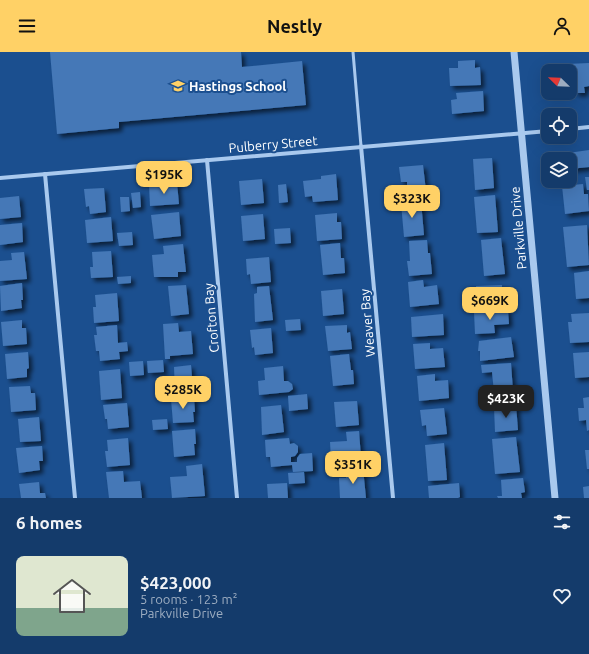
<!DOCTYPE html>
<html lang="en">
<head>
<meta charset="utf-8">
<style>
  :root { --surface:#143b6b; --page:#1d4271; --text:#f1f3f6; --muted:#9dadc1; --line:#33557e; --accent:#ffd166 }
  body { margin:0; font-family:Ubuntu,sans-serif; background:var(--page); color:var(--text); height:100vh; display:flex; flex-direction:column; font-size:15px; white-space:nowrap }
  * { box-sizing:border-box; margin:0 }
  p { font-size:13px; color:var(--muted) }
  .icon { flex:none; width:22px; height:22px; fill:none; stroke:currentColor; stroke-width:2; stroke-linecap:round; stroke-linejoin:round }
  .map { position:relative; height:446px; overflow:hidden }
  .drawer { display:flex; flex-direction:column; background:var(--surface); flex:1 }
  .drawer>* { flex:none }
  .needle { width:26px; rotate:293deg }
  .controls { position:absolute; left:541px; top:12px; display:grid; gap:8px }
  .controls a { display:grid; place-items:center; width:36px; height:36px; border-radius:8px; background:var(--surface); box-shadow:0 4px 16px #0002,0 0 0 1px var(--line); font-size:20px }
  .price { position:absolute; translate:-50% -34px; padding:0 9px; border-radius:8px; background:var(--accent); color:#111; font-size:13px; line-height:26px; filter:drop-shadow(0 1px 2px #0008) }
  .price::after { content:''; position:absolute; left:50%; top:24px; width:12px; height:9px; margin-left:-6px; background:inherit; clip-path:polygon(0 0,100% 0,50% 100%) }
  .price.on { background:#222; color:#fff }
  ul { padding:0; list-style:none }
  li { display:flex; align-items:center; gap:12px; height:100px; padding:0 16px }
  li span { display:grid; place-items:center; flex:none; width:112px; height:80px; border-radius:8px; color:#555 }
  li>.icon { margin-inline-start:auto }
  span .icon { width:48px; height:48px; fill:#fffc; stroke-width:1 }
  li b { font-size:17px }
  h2 { display:flex; justify-content:space-between; align-items:center; height:48px; padding:0 16px; font-size:17px }
  header { display:flex; justify-content:space-between; align-items:center; height:52px; padding:0 16px; background:var(--accent); color:#111; font-size:18px; font-weight:600 }
  .map>svg:first-child { display:block }
</style>
</head>
<body>
<header><svg class="icon" aria-label="menu" viewBox="0 0 24 24"><path d="M4 6h16M4 12h16M4 18h16"/></svg>Nestly<svg class="icon" aria-label="person" viewBox="0 0 24 24"><circle cx="12" cy="8" r="4"/><path d="M4 21q1-7 8-7t8 7"/></svg></header>
<div class="map">
<svg width="589" height="446" viewBox="0 0 589 446">
  <defs>
    <filter id="shadow"><feDropShadow dx="3.5" dy="3.5" stdDeviation="2" flood-color="#0009"/></filter>
  </defs>
  <rect width="100%" height="100%" fill="#1b4f8f"/>
  <g fill="#4478b7" filter="url(#shadow)">
    <path d="M50 0H241L242 15 302 9 306 53 119 70V76L57 82Z"/>
    <path d="M475 8V16L480 15 481 33 450 34 449 16H458V9Z"/>
    <path d="M589 11V34L584 35 585 41H575V34L570 35V19H568L567 12Z"/>
    <path d="M483 39 484 59 452 62 451 48 457 47 456 41Z"/>
    <path d="M589 98V115L570 117V107H568V101Z"/>
    <path d="M492 106 494 136 475 138 473 107Z"/>
    <path d="M423 113 426 139 407 140V130H401L399 115Z"/>
    <path d="M336 122 338 148 313 150 312 144 305 145 303 129 321 127V124Z"/>
    <path d="M585 125H589V138H587Z"/>
    <path d="M262 127 264 151 241 153 239 129Z"/>
    <path d="M177 131 179 152 150 154 149 133Z"/>
    <path d="M286 132 288 150 279 151 278 133Z"/>
    <path d="M583 132 584 142H588L589 159 565 162 562 134Z"/>
    <path d="M104 136 106 160 90 162 89 154 86 155 84 137Z"/>
    <path d="M140 140 141 155 133 156 131 141Z"/>
    <path d="M495 143 498 180 477 181 474 145Z"/>
    <path d="M19 144 21 165 0 167V146Z"/>
    <path d="M120 145H129L130 159 121 160Z"/>
    <path d="M421 149 424 183 404 185 401 151Z"/>
    <path d="M179 160 181 184 154 187 151 163Z"/>
    <path d="M337 161V170H341L342 187 317 189 315 163Z"/>
    <path d="M263 162 265 187 243 189 241 164Z"/>
    <path d="M111 165 113 189 87 191 85 168Z"/>
    <path d="M22 171 23 190 0 193V173Z"/>
    <path d="M587 173 589 213 567 215 563 175Z"/>
    <path d="M290 176 291 191 275 192 274 177Z"/>
    <path d="M132 180 133 193 119 194 117 181Z"/>
    <path d="M501 186 505 222 484 224 481 188Z"/>
    <path d="M427 188 428 201H430L432 222 409 224 407 209H410L409 189Z"/>
    <path d="M340 191 341 206H344L345 221 323 223 320 193Z"/>
    <path d="M183 192 186 220H178V225H154L152 203 164 202 163 194Z"/>
    <path d="M111 199 113 225 91 226 90 215H93L92 200Z"/>
    <path d="M24 200 27 227 0 229V209L12 208 11 201Z"/>
    <path d="M269 205 271 230 251 232 250 222 247 223 246 207Z"/>
    <path d="M589 219V246L576 247 574 221Z"/>
    <path d="M131 224V231L118 232 117 225Z"/>
    <path d="M423 228 424 235 437 233 439 252 410 255 408 230Z"/>
    <path d="M22 231 23 248H21L22 256 1 259 0 234Z"/>
    <path d="M186 233 189 262 171 264 168 234Z"/>
    <path d="M502 233V253L477 255 476 234Z"/>
    <path d="M269 234 273 268 255 270 254 242 257 241V235Z"/>
    <path d="M342 237 344 262 323 264 321 239Z"/>
    <path d="M117 241 119 269 94 271 93 255H96L95 243Z"/>
    <path d="M508 258 509 272 494 273 495 281 475 282 474 260Z"/>
    <path d="M589 261V290L570 291 568 270H572L571 262Z"/>
    <path d="M443 262 444 283 412 285 411 265Z"/>
    <path d="M300 267 301 278 286 279 285 268Z"/>
    <path d="M22 268V276H26L27 292 3 294 1 270Z"/>
    <path d="M178 271 179 280 191 279 193 302 170 304V307H165L163 272Z"/>
    <path d="M117 273 118 291 127 290 128 299 119 300 120 307 100 309 99 299H96L94 283H97L96 275Z"/>
    <path d="M347 273V281L350 280 352 297 328 299 325 274Z"/>
    <path d="M271 276 273 301 255 303 254 295 252 296 250 278Z"/>
    <path d="M511 285 514 305 480 309V299H478L479 289Z"/>
    <path d="M430 291V297L443 296 445 315 415 317 413 292Z"/>
    <path d="M28 300 29 316 27 317V325L7 327 5 302Z"/>
    <path d="M589 300V325L575 326 573 301Z"/>
    <path d="M349 302 351 318H353L354 332 333 334 330 304Z"/>
    <path d="M163 308 164 320 148 321 147 309Z"/>
    <path d="M143 309 144 323 130 324 129 310Z"/>
    <path d="M511 311 513 339 494 341 492 320 482 321 481 313Z"/>
    <path d="M191 313 192 325H194L195 339 175 341 174 315Z"/>
    <path d="M283 314 284 329H288L292 332 293 337 289 340 259 343 258 329 265 328 264 316Z"/>
    <path d="M120 317 122 346 101 348 99 319Z"/>
    <path d="M435 322V329L448 328 449 346 419 349 417 324Z"/>
    <path d="M30 334 31 341H35L36 358 11 360 9 335Z"/>
    <path d="M307 342 308 357 289 359 288 344Z"/>
    <path d="M194 345 195 360H193L194 370 173 371 171 347Z"/>
    <path d="M589 345V378L587 379 586 368 579 369 578 356H584L583 346Z"/>
    <path d="M357 349 359 373 336 375 334 350Z"/>
    <path d="M127 351 129 375 108 377 107 367H105L103 353Z"/>
    <path d="M281 353 284 380 262 383 261 355Z"/>
    <path d="M516 353 518 378 495 380 494 355Z"/>
    <path d="M444 356 447 382 427 384 426 373 422 374 420 358Z"/>
    <path d="M39 365 41 389 20 390 18 367Z"/>
    <path d="M167 367 168 377 153 378 152 368Z"/>
    <path d="M195 377 196 392H194L195 403 174 405 172 379Z"/>
    <path d="M359 379 361 405 331 408 330 390 347 389 346 380Z"/>
    <path d="M516 385 520 420 495 422 492 387Z"/>
    <path d="M128 386 130 413 107 415 105 399H108L107 388Z"/>
    <path d="M289 386 290 392 294 391 298 394V400L295 404 291 405V410H297V406L300 402 312 401 313 419 293 420 292 413 271 415 270 405H266L265 388Z"/>
    <path d="M444 391 447 428 428 429 425 393Z"/>
    <path d="M42 394 43 409H39L40 418 19 421 16 396Z"/>
    <path d="M585 398H589V417H587Z"/>
    <path d="M202 412 205 444 172 446 170 425 187 424 186 414Z"/>
    <path d="M363 416 366 446H340L339 426H346V418Z"/>
    <path d="M123 419 124 430 140 429 142 446H109L106 420Z"/>
    <path d="M304 420 305 431 289 432 288 421Z"/>
    <path d="M523 426 525 440 521 441 522 446H498L497 444H502L501 428Z"/>
    <path d="M39 430 40 441H45L46 446H21L19 432Z"/>
    <path d="M287 431 288 446H268L267 432Z"/>
    <path d="M459 431 460 445 458 446H429L428 434Z"/>
    <path d="M589 434V446H584L583 435Z"/>
  </g>
  <g fill="none" stroke-linecap="round" stroke-linejoin="round">
    <path stroke="#a9c9ee" stroke-width="3" d="M353 0 361 94"/>
    <g stroke="#a9c9ee" stroke-width="4">
      <path d="M570 77 589 75"/>
      <path d="M361 94 393 446"/>
      <path d="M207 108 237 446"/>
      <path d="M45 122 75 446"/>
      <path d="M0 126 548 79"/>
    </g>
    <path stroke="#a9c9ee" stroke-width="7" d="M514 0 555 446"/>
  </g>
  <defs>
    <g id="school-bare" transform="scale(1.08)"><path d="M0-5L7-2L0 1L-7-2ZM-4 1L0 2.5L4 1V4Q0 6-4 4Z" fill="#ffd166" stroke="#1b4f8f" stroke-width="2.5" paint-order="stroke"/></g>
  </defs>
  <g fill-rule="evenodd">
    <use href="#school-bare" x="178" y="34"/>
  </g>
  <g text-anchor="middle" stroke-width="4" stroke-linejoin="round" paint-order="stroke">
    <g font-size="13" font-weight="bold" fill="#fff" stroke="#1b4f8f" text-anchor="start">
      <text x="189" y="39">Hastings School</text>
    </g>
    <g font-size="13" fill="#fff" stroke="#1b4f8f">
      <text transform="translate(273 92) rotate(-5)" y="5">Pulberry Street</text>
      <text transform="translate(518 176) rotate(-95)" y="5">Parkville Drive</text>
      <text transform="translate(211 266) rotate(-95)" y="5">Crofton Bay</text>
      <text transform="translate(367 271) rotate(-95)" y="5">Weaver Bay</text>
    </g>
  </g>
</svg>
<div class="controls">
<a><svg class="needle" viewBox="-14 -14 28 28"><path d="M0-13l5 13h-10z" fill="#e53935"/><path d="M0 13l5-13h-10z" fill="#9dadc1"/></svg></a>
<a><svg class="icon" aria-label="locate" viewBox="0 0 24 24"><circle cx="12" cy="12" r="6"/><path d="M12 2v4M12 18v4M2 12h4M18 12h4"/></svg></a>
<a><svg class="icon" aria-label="layers" viewBox="0 0 24 24"><path d="M12 4l9 5-9 5-9-5zM3 14l9 5 9-5"/></svg></a>
</div>
<b class="price" style="left:164px;top:143px">$195K</b>
<b class="price" style="left:412px;top:167px">$323K</b>
<b class="price" style="left:490px;top:269px">$669K</b>
<b class="price" style="left:183px;top:358px">$285K</b>
<b class="price on" style="left:506px;top:367px">$423K</b>
<b class="price" style="left:353px;top:433px">$351K</b>
</div>
<section class="drawer">
<h2>6 homes<svg class="icon" aria-label="filters" viewBox="0 0 24 24"><path d="M4 7h16M4 17h16"/><circle cx="9" cy="7" r="2"/><circle cx="15" cy="17" r="2"/></svg></h2>
<ul>
<li><span style="background:linear-gradient(#dfe7d0 65%,#7fa58c 0)"><svg class="icon" aria-label="home" viewBox="0 0 24 24"><path d="M3 11l9-7 9 7M6 9v11h12V9"/></svg></span><div><b>$423,000</b><p>5 rooms · 123 m²</p><p>Parkville Drive</p></div><svg class="icon" aria-label="heart" viewBox="0 0 24 24"><path d="M12 20l-8-8c-3-5 5-10 8-4 3-6 11-1 8 4z"/></svg></li>
</ul>
</section>
</body>
</html>
